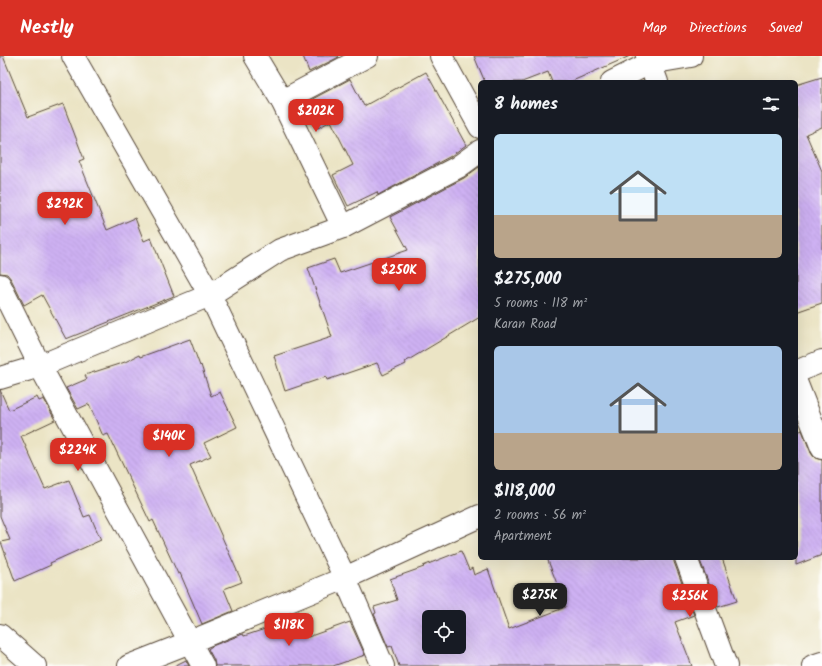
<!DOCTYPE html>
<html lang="en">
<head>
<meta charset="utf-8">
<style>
  :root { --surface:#171b24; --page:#20242c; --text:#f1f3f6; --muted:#9ea1a6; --accent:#d93025 }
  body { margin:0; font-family:Kalam,sans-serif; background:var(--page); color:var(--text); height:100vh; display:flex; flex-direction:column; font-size:15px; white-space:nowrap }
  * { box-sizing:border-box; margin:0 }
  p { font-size:13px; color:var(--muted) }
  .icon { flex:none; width:22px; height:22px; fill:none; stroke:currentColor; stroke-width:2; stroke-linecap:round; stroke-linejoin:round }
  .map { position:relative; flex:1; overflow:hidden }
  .details { position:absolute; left:478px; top:24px; width:320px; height:480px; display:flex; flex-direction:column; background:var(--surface); border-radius:6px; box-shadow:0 4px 16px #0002 }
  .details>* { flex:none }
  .buttons { position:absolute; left:422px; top:554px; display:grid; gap:8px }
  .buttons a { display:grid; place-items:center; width:44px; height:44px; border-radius:6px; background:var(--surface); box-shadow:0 4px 16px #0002; font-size:20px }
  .price { position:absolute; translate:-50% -34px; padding:0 9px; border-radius:8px; background:var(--accent); color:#fff; font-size:13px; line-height:26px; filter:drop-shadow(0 1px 2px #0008) }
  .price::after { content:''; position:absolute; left:50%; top:24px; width:12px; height:9px; margin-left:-6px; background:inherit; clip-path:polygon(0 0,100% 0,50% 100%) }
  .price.on { background:#222; color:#fff }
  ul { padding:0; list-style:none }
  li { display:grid; align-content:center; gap:8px; height:212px; padding:0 16px }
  li span { display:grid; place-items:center; height:124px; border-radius:6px; color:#555 }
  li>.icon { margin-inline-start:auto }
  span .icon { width:72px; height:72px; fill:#fffc; stroke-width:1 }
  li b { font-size:17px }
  h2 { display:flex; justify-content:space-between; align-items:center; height:48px; padding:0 16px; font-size:17px }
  header { display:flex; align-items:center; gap:24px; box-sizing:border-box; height:56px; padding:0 20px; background:var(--accent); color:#fff }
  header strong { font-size:19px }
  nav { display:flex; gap:22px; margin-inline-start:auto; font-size:14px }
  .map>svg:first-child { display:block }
</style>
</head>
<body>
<header>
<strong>Nestly</strong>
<nav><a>Map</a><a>Directions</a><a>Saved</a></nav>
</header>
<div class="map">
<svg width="822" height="610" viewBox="0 0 822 610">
  <defs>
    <pattern id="building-back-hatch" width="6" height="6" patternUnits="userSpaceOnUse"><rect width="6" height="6" fill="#ceb1f3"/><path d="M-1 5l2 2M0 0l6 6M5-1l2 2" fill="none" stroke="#b298d0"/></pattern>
  </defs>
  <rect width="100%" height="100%" fill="#fdfcf7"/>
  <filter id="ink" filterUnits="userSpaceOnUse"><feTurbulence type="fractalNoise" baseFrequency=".025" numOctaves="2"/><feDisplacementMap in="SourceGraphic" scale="8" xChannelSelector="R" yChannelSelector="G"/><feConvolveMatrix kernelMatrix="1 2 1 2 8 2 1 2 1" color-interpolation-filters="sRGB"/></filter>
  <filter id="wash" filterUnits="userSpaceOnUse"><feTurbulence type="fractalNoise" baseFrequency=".012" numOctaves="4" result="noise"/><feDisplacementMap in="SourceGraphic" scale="16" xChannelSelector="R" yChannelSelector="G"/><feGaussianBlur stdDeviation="0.9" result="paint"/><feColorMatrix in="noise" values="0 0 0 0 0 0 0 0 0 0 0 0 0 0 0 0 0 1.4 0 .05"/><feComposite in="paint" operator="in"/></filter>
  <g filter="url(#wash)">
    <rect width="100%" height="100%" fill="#ebe4c5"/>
    <g id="blocks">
      <g fill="url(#building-back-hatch)" fill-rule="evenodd">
        <path d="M0 0H3L28 61 63 48 84 103 79 105 107 174 135 162 144 185 151 182 174 240 66 283 42 239 24 249 11 223 7 218 0 217Z"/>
        <path d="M303 0H338L339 1 309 16Z"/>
        <path d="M474 0H630L570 26H552L548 16 522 26H485Z"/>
        <path d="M426 16 466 89 451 100 378 139 377 136 348 150 333 119 353 109 331 65 318 72 305 47 350 23 364 50Z"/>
        <path d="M822 21V71L806 78 822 115V247L796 256V29Z"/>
        <path d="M479 111 480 114V261L405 306 406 308 383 319 377 307 327 324 326 321 285 335 274 300 332 281 308 212 334 203 340 217 408 194 390 161 464 122Z"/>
        <path d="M190 283 200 310 201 309 211 340 220 336 237 371 204 387 211 400 190 409 242 526 224 533 233 555 202 568 180 517 178 518 153 464 150 466 108 378 103 380 89 348 78 353 66 332 87 323 85 319 125 306 139 299 140 301Z"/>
        <path d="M0 334 9 354 37 341 39 345 44 343 55 364 21 380 45 433 69 424 84 461 90 459 101 484 50 507 51 509 15 525 1 486 10 484 0 460Z"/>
        <path d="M802 374 811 397 815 402 822 404V499L796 509V377Z"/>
        <path d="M461 495 469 514 472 512 474 519 488 513 509 573 566 551 547 502H674V506L694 559 675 566 692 610H399L392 590 388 591 374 558 376 557 374 551 397 544 390 523 424 511 423 510ZM429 561H459V591H429Z"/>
        <path d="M699 502H722L737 545 718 551Z"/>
        <path d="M301 561 308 581 350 566 365 599 333 610H215L214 604 208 593 212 590 243 578 244 580Z"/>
        <path d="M186 604 189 610H174Z"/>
      </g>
    </g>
  </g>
  <g filter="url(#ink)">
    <use href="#blocks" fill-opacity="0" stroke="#554637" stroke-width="1"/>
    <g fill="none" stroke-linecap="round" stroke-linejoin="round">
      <g stroke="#554637" stroke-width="24">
        <g id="minor">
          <path d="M73 0 210 239 345 522 383 610"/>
          <path d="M255 0 282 45 343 171"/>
          <path d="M441 0 480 71"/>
          <path d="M647 0 650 7 691 0"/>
          <path d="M612 26 650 7 657 26"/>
          <path d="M282 45 367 0"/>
          <path d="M0 229 40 310 203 610"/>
          <path d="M796 316 822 305"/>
          <path d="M0 322 40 310 210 239 280 194 343 171 458 111 480 95"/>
          <path d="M796 326 822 392"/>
          <path d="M686 502 726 610"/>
          <path d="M0 579 35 610"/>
          <path d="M129 610 190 586 345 522 480 460"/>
        </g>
      </g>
      <g stroke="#554637" stroke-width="24">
        <path id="tertiary" d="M813 610 822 607"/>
      </g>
      <use href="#minor" stroke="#fff" stroke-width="22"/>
      <use href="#tertiary" stroke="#fff" stroke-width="22"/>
    </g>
  </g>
</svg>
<div class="buttons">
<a><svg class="icon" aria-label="locate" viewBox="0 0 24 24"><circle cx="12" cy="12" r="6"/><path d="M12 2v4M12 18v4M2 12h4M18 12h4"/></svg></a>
</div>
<b class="price" style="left:316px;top:77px">$202K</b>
<b class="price" style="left:65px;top:170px">$292K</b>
<b class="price" style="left:399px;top:236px">$250K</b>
<b class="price" style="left:169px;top:402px">$140K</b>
<b class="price" style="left:78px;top:416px">$224K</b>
<b class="price on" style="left:540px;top:561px">$275K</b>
<b class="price" style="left:690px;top:562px">$256K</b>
<b class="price" style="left:289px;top:591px">$118K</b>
<section class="details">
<h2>8 homes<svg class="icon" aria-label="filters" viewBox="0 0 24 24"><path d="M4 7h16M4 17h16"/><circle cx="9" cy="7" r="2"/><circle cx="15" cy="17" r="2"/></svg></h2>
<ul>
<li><span style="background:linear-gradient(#bfe0f5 65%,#b9a48a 0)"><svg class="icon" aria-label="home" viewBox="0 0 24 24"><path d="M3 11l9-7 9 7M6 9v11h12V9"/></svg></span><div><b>$275,000</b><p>5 rooms · 118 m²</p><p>Karan Road</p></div></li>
<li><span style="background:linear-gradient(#a9c7e8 70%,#b9a48a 0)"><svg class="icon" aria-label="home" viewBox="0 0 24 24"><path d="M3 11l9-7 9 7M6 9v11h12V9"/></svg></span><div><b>$118,000</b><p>2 rooms · 56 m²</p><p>Apartment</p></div></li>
</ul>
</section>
</div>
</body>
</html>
